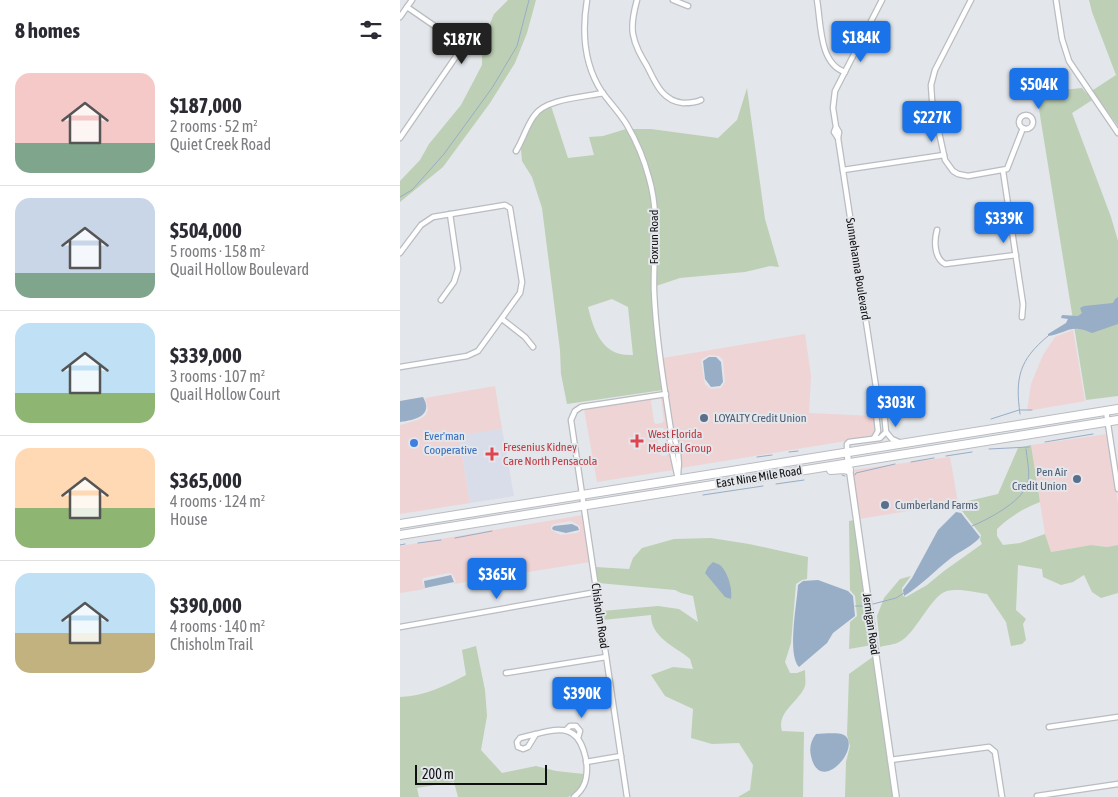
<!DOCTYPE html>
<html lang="en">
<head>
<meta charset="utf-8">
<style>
  :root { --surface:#fff; --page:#f2f2f3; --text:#2b2b33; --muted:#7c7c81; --line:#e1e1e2; --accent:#1a73e8 }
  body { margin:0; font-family:"Asap Condensed",sans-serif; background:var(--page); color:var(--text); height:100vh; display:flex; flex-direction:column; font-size:19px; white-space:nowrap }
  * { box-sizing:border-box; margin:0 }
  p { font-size:16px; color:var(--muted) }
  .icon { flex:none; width:28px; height:28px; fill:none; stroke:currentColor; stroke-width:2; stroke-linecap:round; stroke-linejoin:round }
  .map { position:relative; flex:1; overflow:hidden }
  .drawer { display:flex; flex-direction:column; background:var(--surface); width:400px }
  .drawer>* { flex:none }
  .scale { position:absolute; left:15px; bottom:12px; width:132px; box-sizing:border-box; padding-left:5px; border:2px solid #101012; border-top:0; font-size:14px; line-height:18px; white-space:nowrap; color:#101012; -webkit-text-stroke:4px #e3e6ea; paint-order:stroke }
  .price { position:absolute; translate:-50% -42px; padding:0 11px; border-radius:5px; background:var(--accent); color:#fff; font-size:16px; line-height:32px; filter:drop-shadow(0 1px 2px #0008) }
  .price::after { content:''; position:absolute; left:50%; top:30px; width:15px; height:11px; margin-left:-8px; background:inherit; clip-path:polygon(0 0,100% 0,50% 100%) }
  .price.selected { background:#222; color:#fff }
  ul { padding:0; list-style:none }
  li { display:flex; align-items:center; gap:15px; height:125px; padding:0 15px }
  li+li { border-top:1px solid var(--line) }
  li span { display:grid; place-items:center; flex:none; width:140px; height:100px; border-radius:15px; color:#555 }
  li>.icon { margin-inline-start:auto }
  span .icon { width:60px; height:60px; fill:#fffc; stroke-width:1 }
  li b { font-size:21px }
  h2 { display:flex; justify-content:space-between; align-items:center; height:60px; padding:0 15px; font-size:21px }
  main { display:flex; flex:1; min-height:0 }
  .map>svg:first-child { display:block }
</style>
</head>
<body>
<main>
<section class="drawer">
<h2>8 homes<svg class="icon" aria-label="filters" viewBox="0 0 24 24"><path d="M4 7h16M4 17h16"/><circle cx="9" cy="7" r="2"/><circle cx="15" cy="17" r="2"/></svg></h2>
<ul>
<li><span style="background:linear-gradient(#f6c9c9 70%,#7fa58c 0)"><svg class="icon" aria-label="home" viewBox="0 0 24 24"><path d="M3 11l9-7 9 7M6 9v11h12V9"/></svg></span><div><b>$187,000</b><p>2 rooms · 52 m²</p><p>Quiet Creek Road</p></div></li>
<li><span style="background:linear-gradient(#c9d6e8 75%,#7fa58c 0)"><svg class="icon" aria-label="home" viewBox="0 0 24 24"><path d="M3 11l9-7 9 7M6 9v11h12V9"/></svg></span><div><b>$504,000</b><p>5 rooms · 158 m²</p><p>Quail Hollow Boulevard</p></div></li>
<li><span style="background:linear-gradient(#bfe0f5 70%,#8fb573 0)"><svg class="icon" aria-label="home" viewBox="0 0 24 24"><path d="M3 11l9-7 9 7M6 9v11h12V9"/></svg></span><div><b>$339,000</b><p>3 rooms · 107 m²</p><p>Quail Hollow Court</p></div></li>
<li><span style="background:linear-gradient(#ffd9b3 60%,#8fb573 0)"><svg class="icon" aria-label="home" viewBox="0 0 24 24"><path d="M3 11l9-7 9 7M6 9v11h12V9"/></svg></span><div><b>$365,000</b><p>4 rooms · 124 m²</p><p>House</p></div></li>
<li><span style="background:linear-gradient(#bfe0f5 60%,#c2b280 0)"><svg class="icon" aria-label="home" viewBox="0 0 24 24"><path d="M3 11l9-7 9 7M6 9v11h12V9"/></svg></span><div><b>$390,000</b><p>4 rooms · 140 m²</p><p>Chisholm Trail</p></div></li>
</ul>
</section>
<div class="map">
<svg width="718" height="797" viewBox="0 0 718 797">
  <rect width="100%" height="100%" fill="#e3e6ea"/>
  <g fill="#efd4d5" fill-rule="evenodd">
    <path d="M673 330 685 401 627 411 631 384 643 355 655 337Z"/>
    <path d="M405 334 411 376 409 413 474 416 476 431 473 435 446 441 281 468 279 441 273 429 263 358ZM309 355 319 356 323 360 325 382 321 388 311 389 305 384 304 379 301 360Z"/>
    <path d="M95 386 102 429 59 436 70 503 0 514V425L18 420 25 416 28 410 25 398Z"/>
    <path d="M259 397H264L269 429 268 443 273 470 197 482 184 409 252 399 251 401 254 422 256 424 262 423 264 420 261 399ZM258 428H263L265 430 269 452 267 455 262 456 260 454 256 431Z"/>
    <path d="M707 434 718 504V545L707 547 691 545 650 552 645 534 631 445Z"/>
    <path d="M550 457 558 503 459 519 451 470Z"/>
    <path d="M183 515 190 562 54 584 56 581 52 574 49 573 23 578 22 581 25 589 0 593V546ZM171 521 180 526V531L177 533 161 535 151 530V526L154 524Z"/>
  </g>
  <path fill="#d8dde9" d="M102 429 114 496 70 503 59 435Z"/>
  <g fill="#bdd0b5" fill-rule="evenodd">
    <path d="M108 0H136L127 33 115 63 90 103 43 167 0 202V181L20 160 29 144 61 105 82 65V43L94 14Z"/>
    <path d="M689 0H718V126L697 97 672 113 711 217 718 241V396L686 400 638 103 653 91 682 88 687 94 716 75 692 12Z"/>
    <path d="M347 88 365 219 379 267 370 266 345 272 280 278 256 286C257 263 260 240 258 217 256 186 246 156 232 129H251L318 138 337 120Z"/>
    <path d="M151 106 168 158 194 155 189 137 203 136 226 129C241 157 253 188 254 220 254 244 251 267 252 290 253 323 258 357 263 390L167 404 161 374 160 350 142 208 132 177 122 161 121 149 132 123 140 112ZM212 299 228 307 233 355C203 357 194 332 188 307Z"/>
    <path d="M631 445 640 502C624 508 609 517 597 529V536L603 545 620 543 645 534 651 552 691 545 707 547 718 545V593L701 598 692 592 684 575 673 582 661 585 643 577 642 569 618 565 616 610 626 619 623 624 626 640 622 644 611 646 606 622 587 594C575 592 559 588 547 591 531 595 515 635 499 642 494 645 486 645 480 647L477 616 484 598 500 579 511 576 502 588 503 596 506 597 527 585 544 571 582 544 580 540 581 535 562 511 559 510 565 509 564 502 598 494 618 448Z"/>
    <path d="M455 520 472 645 449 649 450 622 457 616 455 596 450 590 449 521Z"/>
    <path d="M311 538 349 544 408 557 407 579 402 580 396 584 391 643 385 662 390 673H397L405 670C405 675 406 682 405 686 400 701 376 712 382 731L404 732 403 797H338L350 790 353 765 339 743 312 744 291 738 293 709 265 696 251 675 273 667 293 669 290 659C275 646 251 638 251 615L203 620 202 611 258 606 279 609 298 622 293 596 281 593 275 590 198 583 195 567 229 569 233 558 242 548 274 539Z"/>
    <path d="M76 646 85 690 87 716 81 750 102 773 136 766 156 771 184 774C183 785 179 792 168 797H58L54 782 17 788 19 797H0V697C25 696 45 686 66 675L62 650Z"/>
    <path d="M474 656 493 797H445L446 762 450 746 447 735 449 674Z"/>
  </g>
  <g fill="#98adc6">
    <path d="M718 297V324L692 333C670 323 668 333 648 336V334L666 323 668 319 661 318 662 315 678 316 682 313 680 308 684 306 713 303 715 299Z"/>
    <path d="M309 357H316L321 362 323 382 320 386 311 387 305 379 303 361Z"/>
    <path d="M23 397C34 416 14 420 0 422V401Z"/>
    <path d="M556 512 561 513 580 537C573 546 560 551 551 558 535 570 522 585 504 596L503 590 512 578 538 530Z"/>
    <path d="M172 524 178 527 179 530 166 533 153 530 152 528 154 526Z"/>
    <path d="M313 562C315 563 318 564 320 565 328 572 333 590 331 599L325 597 305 573 308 567Z"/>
    <path d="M51 575 54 582 25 588 24 581Z"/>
    <path d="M418 580 448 591 453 596 455 616 433 633 427 643 399 667C387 654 397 604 398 585L403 581Z"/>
    <path d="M416 734C424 734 437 732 444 735 463 746 420 797 411 756 409 748 411 740 416 734Z"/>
  </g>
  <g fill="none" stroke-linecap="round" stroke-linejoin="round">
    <g stroke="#98adc6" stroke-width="1">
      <path d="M0 197 12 190 44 154 92 88 117 46 129 0"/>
      <path d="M620 414C615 378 619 360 648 336"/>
      <path d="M591 419 619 410H632"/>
      <path d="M645 442 693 434"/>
      <path d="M589 449 629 447"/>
      <path d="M389 452 398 451"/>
      <path d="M546 456 572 452"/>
      <path d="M357 457 372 455"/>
      <path d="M511 462 534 458"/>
      <path d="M442 475 445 476"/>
      <path d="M455 475 456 473 495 464"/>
      <path d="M376 484 404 480"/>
      <path d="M303 495 363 486"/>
      <path d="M572 526C587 520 621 502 627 485 631 475 627 460 626 449"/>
      <path d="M55 538 92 531"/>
      <path d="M18 543 41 540"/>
      <path d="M0 545 5 544"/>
      <path d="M473 604 496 598 504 593"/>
      <path d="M455 606H465"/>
    </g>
    <g stroke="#b9bcc0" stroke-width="7">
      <g id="minor">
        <path d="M187 0C182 31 184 65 202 92 210 103 220 113 227 125 237 142 244 159 249 178 260 215 253 253 254 291 256 338 264 385 271 431L270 442 278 479"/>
        <path d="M237 0C234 11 231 23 233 34 235 46 241 56 247 66 255 82 262 101 283 103 290 103 295 103 301 100"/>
        <path d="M273 0 288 6"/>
        <path d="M417 0C421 23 419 64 445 72"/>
        <path d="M571 0 535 70 531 85 532 100 545 160 553 171 558 174 568 176 607 169 623 128"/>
        <path d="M656 0 662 39 669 61 718 133"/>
        <path d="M0 17 12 0"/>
        <circle cx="626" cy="122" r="7"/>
        <path d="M436 127 434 132 438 138 439 132 436 127 433 108 435 91 482 0"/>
        <path d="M0 138 57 55 59 48 55 40 7 7"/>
        <path d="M438 138 478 400 484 411 486 432 480 438 449 442 447 444V452"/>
        <path d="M116 151C123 140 126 127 134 116 144 99 184 97 203 93"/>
        <path d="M443 170 544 155"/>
        <path d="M603 171 623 304 622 317"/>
        <path d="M537 230C534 241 534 258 545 264L616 255"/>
        <path d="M0 253 21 225 33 217 105 205 110 208 122 282 120 293 78 351 67 356 0 367"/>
        <path d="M41 300 54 282 58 269 50 214"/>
        <path d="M102 319 125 337 133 347"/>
        <path d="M706 411 718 489"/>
        <path d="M272 432C278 445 280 460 278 475"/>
        <path d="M486 432 492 439 501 443"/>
        <path d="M474 438 478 431 476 413 478 401"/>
        <path d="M0 627 197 592"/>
        <path d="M106 673 206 657"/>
        <path d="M649 727 718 717"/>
        <path d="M166 730 170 726H176L180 731 178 738"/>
        <path d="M136 734C145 732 157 728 167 731 183 735 189 763 186 778 185 786 180 792 174 797"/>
        <path d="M136 734 128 747 123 749 118 747 117 742 120 738Z"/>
        <path d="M490 760 589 747 595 752 602 797"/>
        <path d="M186 762 221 756"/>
        <path d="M637 796 718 784"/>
        <path d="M227 797 171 420 175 411 181 407 266 394"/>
      </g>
    </g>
    <g stroke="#b9bcc0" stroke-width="8">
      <path id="tertiary" d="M447 452 496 797"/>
    </g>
    <g stroke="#b9bcc0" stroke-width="10">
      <g id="primary">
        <path d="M431 470 444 469 449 470"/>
        <path d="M0 524 718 409"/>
        <path d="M0 535 718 420"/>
      </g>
    </g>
    <use href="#minor" stroke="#fff" stroke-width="4.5"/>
    <use href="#tertiary" stroke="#fff" stroke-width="5.5"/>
    <use href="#primary" stroke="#fff" stroke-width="8"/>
  </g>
  <g fill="#5c6f8a" stroke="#e3e6ea" stroke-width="2">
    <circle cx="304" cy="418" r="5"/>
    <circle cx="677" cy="479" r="5"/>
    <circle cx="485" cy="505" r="5"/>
  </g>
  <g fill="#e0444e" stroke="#e3e6ea" stroke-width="2">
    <path d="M234.5 433.5h5v5h5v5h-5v5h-5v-5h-5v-5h5z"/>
    <path d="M89.5 446.5h5v5h5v5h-5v5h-5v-5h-5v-5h5z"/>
  </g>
  <circle fill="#3f7fe0" stroke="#e3e6ea" stroke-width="2" cx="14" cy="443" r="5"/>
  <g text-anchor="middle" stroke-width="4" stroke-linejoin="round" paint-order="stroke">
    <g font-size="12" fill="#101012" stroke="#e3e6ea">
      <text transform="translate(254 237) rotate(-90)" y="4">Foxrun Road</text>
      <text transform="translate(458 269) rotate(81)" y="4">Sunnehanna Boulevard</text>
      <text transform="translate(359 477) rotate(-9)" y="4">East Nine Mile Road</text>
      <text transform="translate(200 616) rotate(82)" y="4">Chisholm Road</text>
      <text transform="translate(471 624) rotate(82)" y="4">Jernigan Road</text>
    </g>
    <g font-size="12" fill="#4e5e75" stroke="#e3e6ea" text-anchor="start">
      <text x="314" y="422">LOYALTY Credit Union</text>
      <text x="667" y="476" text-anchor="end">Pen Air<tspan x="667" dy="14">Credit Union</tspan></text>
      <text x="495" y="509">Cumberland Farms</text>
    </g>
    <g font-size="12" fill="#be3a42" stroke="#e3e6ea" text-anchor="start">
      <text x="248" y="438">West Florida<tspan x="248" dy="14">Medical Group</tspan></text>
      <text x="103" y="451">Fresenius Kidney<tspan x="103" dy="14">Care North Pensacola</tspan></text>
    </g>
    <g font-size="12" fill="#366cbe" stroke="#e3e6ea" text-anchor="start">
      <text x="24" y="440">Ever'man<tspan x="24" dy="14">Cooperative</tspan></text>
    </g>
  </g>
</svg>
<div class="scale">200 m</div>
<b class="price" style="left:461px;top:63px">$184K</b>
<b class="price selected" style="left:62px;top:65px">$187K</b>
<b class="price" style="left:639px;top:110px">$504K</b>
<b class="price" style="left:532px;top:143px">$227K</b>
<b class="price" style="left:604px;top:244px">$339K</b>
<b class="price" style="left:496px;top:428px">$303K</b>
<b class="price" style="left:97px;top:600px">$365K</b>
<b class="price" style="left:182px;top:719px">$390K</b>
</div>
</main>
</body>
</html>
